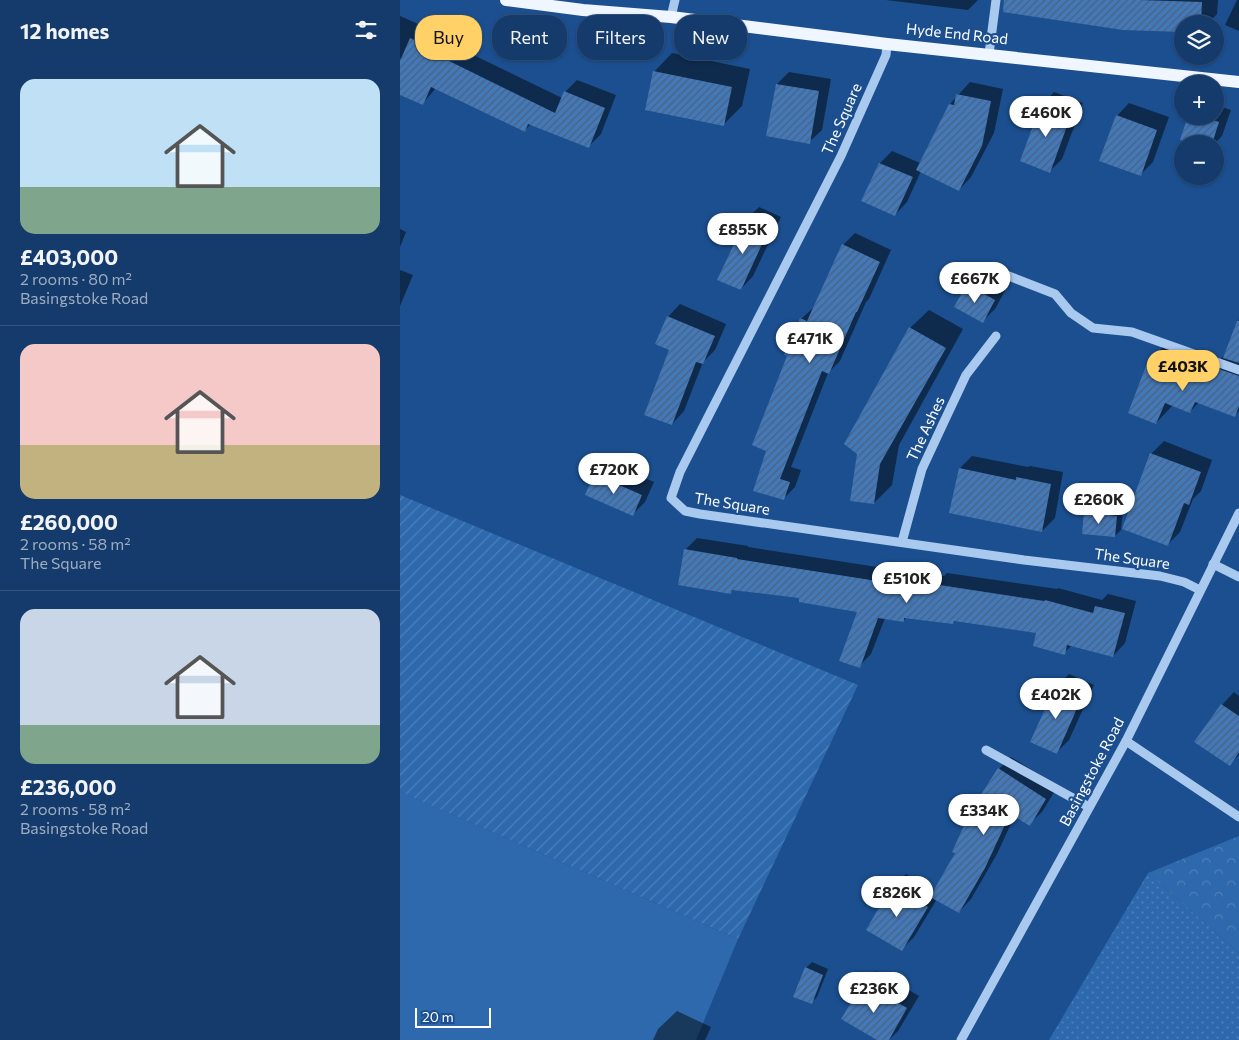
<!DOCTYPE html>
<html lang="en">
<head>
<meta charset="utf-8">
<style>
  :root { --surface:#143b6b; --page:#214673; --text:#f1f3f6; --muted:#9dadc1; --line:#33557e; --accent:#ffd166 }
  body { margin:0; font-family:Commissioner,sans-serif; background:var(--page); color:var(--text); height:100vh; display:flex; flex-direction:column; font-size:19px; white-space:nowrap }
  * { box-sizing:border-box; margin:0 }
  p { font-size:16px; color:var(--muted) }
  .icon { flex:none; width:28px; height:28px; fill:none; stroke:currentColor; stroke-width:2; stroke-linecap:round; stroke-linejoin:round }
  .map { position:relative; flex:1; overflow:hidden }
  .panel { display:flex; flex-direction:column; background:var(--surface); width:400px }
  .panel>* { flex:none }
  .guide { position:absolute; left:15px; top:15px; width:475px; height:45px; display:flex; gap:10px }
  .tools { position:absolute; left:774px; top:15px; display:grid; gap:10px }
  .tools a { display:grid; place-items:center; width:50px; height:50px; border-radius:50%; background:var(--surface); box-shadow:0 1px 4px #0004,0 0 0 1px var(--line); font-size:25px }
  .scale { position:absolute; left:15px; bottom:12px; width:76px; box-sizing:border-box; padding-left:5px; border:2px solid #fff; border-top:0; font-size:14px; line-height:18px; white-space:nowrap; color:#fff; -webkit-text-stroke:4px #1b4f8f; paint-order:stroke }
  .price { position:absolute; translate:-50% -42px; padding:0 11px; border-radius:18px; background:#fff; color:#222; font-size:16px; line-height:32px; filter:drop-shadow(0 1px 2px #0008) }
  .price::after { content:''; position:absolute; left:50%; top:30px; width:15px; height:11px; margin-left:-8px; background:inherit; clip-path:polygon(0 0,100% 0,50% 100%) }
  .price.active { background:var(--accent); color:#111 }
  ul { padding:0; list-style:none }
  li { display:grid; align-content:center; gap:10px; height:265px; padding:0 20px }
  li+li { border-top:1px solid var(--line) }
  li span { display:grid; place-items:center; height:155px; border-radius:15px; color:#555 }
  li>.icon { margin-inline-start:auto }
  span .icon { width:90px; height:90px; fill:#fffc; stroke-width:1 }
  li b { font-size:21px }
  h2 { display:flex; justify-content:space-between; align-items:center; height:60px; padding:0 20px; font-size:21px }
  .chip { padding:0 18px; border-radius:20px; background:var(--surface); box-shadow:0 1px 4px #0004,0 0 0 1px var(--line); font-size:18px; line-height:45px }
  .chip.active { background:var(--accent); color:#111 }
  main { display:flex; flex:1; min-height:0 }
  .map>svg:first-child { display:block }
</style>
</head>
<body>
<main>
<section class="panel">
<h2>12 homes<svg class="icon" aria-label="filters" viewBox="0 0 24 24"><path d="M4 7h16M4 17h16"/><circle cx="9" cy="7" r="2"/><circle cx="15" cy="17" r="2"/></svg></h2>
<ul>
<li><span style="background:linear-gradient(#bfe0f5 70%,#7fa58c 0)"><svg class="icon" aria-label="home" viewBox="0 0 24 24"><path d="M3 11l9-7 9 7M6 9v11h12V9"/></svg></span><div><b>£403,000</b><p>2 rooms · 80 m²</p><p>Basingstoke Road</p></div></li>
<li><span style="background:linear-gradient(#f6c9c9 65%,#c2b280 0)"><svg class="icon" aria-label="home" viewBox="0 0 24 24"><path d="M3 11l9-7 9 7M6 9v11h12V9"/></svg></span><div><b>£260,000</b><p>2 rooms · 58 m²</p><p>The Square</p></div></li>
<li><span style="background:linear-gradient(#c9d6e8 75%,#7fa58c 0)"><svg class="icon" aria-label="home" viewBox="0 0 24 24"><path d="M3 11l9-7 9 7M6 9v11h12V9"/></svg></span><div><b>£236,000</b><p>2 rooms · 58 m²</p><p>Basingstoke Road</p></div></li>
</ul>
</section>
<div class="map">
<svg width="839" height="1040" viewBox="0 0 839 1040">
  <defs>
    <pattern id="grass-dots" width="8" height="8" patternUnits="userSpaceOnUse" patternTransform="scale(1.25)"><rect width="8" height="8" fill="#2e69ad"/><path d="M2 2h.1M6 6h.1" fill="none" stroke="#4d80b9" stroke-width="1.8" stroke-linecap="round"/></pattern>
    <pattern id="forest-crowns" width="20" height="18" patternUnits="userSpaceOnUse" patternTransform="scale(1.25)"><rect width="20" height="18" fill="#2e69ad"/><path d="M2 6a3 3 0 1 1 6 0M12 15a3 3 0 1 1 6 0" fill="none" stroke="#4d80b9"/></pattern>
    <pattern id="garden-furrows" width="10" height="10" patternUnits="userSpaceOnUse" patternTransform="scale(1.25)"><rect width="10" height="10" fill="#2e69ad"/><path d="M-1 1l2-2M0 10L10 0M9 11l2-2" fill="none" stroke="#4d80b9"/></pattern>
    <pattern id="building-hatch" width="6" height="6" patternUnits="userSpaceOnUse" patternTransform="scale(1.25)"><rect width="6" height="6" fill="#4478b7"/><path d="M-1 1l2-2M0 6l6-6M5 7l2-2" fill="none" stroke="#486282"/></pattern>
  </defs>
  <rect width="100%" height="100%" fill="#1b4f8f"/>
  <path fill="url(#grass-dots)" d="M748 873 839 953V1040H649Z"/>
  <path fill="url(#forest-crowns)" d="M839 836V953L748 873Z"/>
  <path fill="#2e69ad" d="M0 792 338 939 296 1040H0Z"/>
  <path fill="url(#garden-furrows)" d="M0 495 458 685 338 939 0 792Z"/>
  <g fill="#0007">
    <path d="M486 0H578L568 10Z"/>
    <path d="M633 0H818L817 14 807 24H782V30L723 28Z"/>
    <path d="M837 0H839V31L825 25Z"/>
    <path d="M0 16 57 41 55 46 162 98 165 92 177 80 216 95 201 134 188 147 131 124 124 131 36 88 23 103 0 93V64L2 59 0 58Z"/>
    <path d="M272 53 350 69 342 106 323 125 254 72Z"/>
    <path d="M389 72 431 79 422 130 409 142 377 84Z"/>
    <path d="M570 82 603 89 594 133 571 177 559 190 521 171 507 202 495 215 480 163 492 151 520 163 550 104Z"/>
    <path d="M654 92 683 103 662 159 650 171 642 105Z"/>
    <path d="M729 103 769 117 753 162 740 175 717 116Z"/>
    <path d="M815 105 831 110 822 136 814 144H795L789 116H815Z"/>
    <path d="M359 207 381 217 353 276 341 289 319 279 347 219Z"/>
    <path d="M0 229 6 232 0 247Z"/>
    <path d="M455 233 491 250 469 299 466 302 440 361 428 373 391 467 401 470 395 487 383 499 368 450 401 319 414 307 443 245Z"/>
    <path d="M0 270 13 275 0 306Z"/>
    <path d="M580 272 607 287 595 309 583 321 568 285Z"/>
    <path d="M280 304 326 324 315 350 303 362 284 411 272 424 268 317Z"/>
    <path d="M529 310 563 329 499 445 492 485 474 503 452 500 510 328Z"/>
    <path d="M839 319V411L834 416 799 402 790 412 773 405 756 423 751 359 767 343 816 363 826 354Z"/>
    <path d="M764 441 812 460 801 491 793 499 780 532 768 544 751 454Z"/>
    <path d="M572 456 628 467 630 466 663 472 655 518 642 531 560 468Z"/>
    <path d="M207 462 254 482 245 502 233 514 195 474Z"/>
    <path d="M691 507 723 510 721 530 715 536 685 513Z"/>
    <path d="M297 538 348 546V547L490 569 544 576 547 573 657 589 658 588 702 600 708 594 736 601 725 643 713 656 672 645 664 653 638 632 556 620 553 623 507 617 504 620 485 618 471 654 459 666 458 611 401 597 334 589 331 592 285 550Z"/>
    <path d="M669 674 694 685 669 740 657 752V686Z"/>
    <path d="M834 692 839 696V755L829 764 822 705Z"/>
    <path d="M611 757 658 786 642 812 629 824 615 815 597 854 571 899 559 912 537 899 514 937 501 950 493 886 506 874 535 891 599 769Z"/>
    <path d="M412 962 428 969 417 997 411 1003 406 968Z"/>
    <path d="M476 971 519 996 498 1031 489 1040H480L464 984Z"/>
    <path d="M277 1011 311 1027 305 1040H253L258 1029Z"/>
  </g>
  <g fill="url(#building-hatch)">
    <path d="M604 0H740L802 2 801 24H782V32L723 30 603 12Z"/>
    <path d="M10 38 45 54 43 58 155 113 164 91 205 108 189 148 128 124 125 132 31 87 23 105 0 95V61Z"/>
    <path d="M253 71 332 87 324 126 245 110Z"/>
    <path d="M376 84 419 91 410 144 366 136Z"/>
    <path d="M556 94 591 101 582 146 559 191 516 170 549 104 554 105Z"/>
    <path d="M641 104 671 115 650 173 620 161Z"/>
    <path d="M716 115 757 130 741 176 699 161Z"/>
    <path d="M788 116H801L819 122 812 144H791L780 140Z"/>
    <path d="M479 163 513 177 495 216 461 201Z"/>
    <path d="M346 219 369 229 341 290 317 280Z"/>
    <path d="M442 244 480 262 457 312H456L429 374 422 371 380 479 390 482 384 500 353 491 366 451 352 445 387 356 384 355 400 318 407 321Z"/>
    <path d="M567 284 595 300 583 323 554 307Z"/>
    <path d="M267 316 315 336 303 364 296 362 272 425 244 415 269 350 255 344Z"/>
    <path d="M837 321H839V363L823 358Z"/>
    <path d="M509 327 546 348 480 464 474 504 450 501 457 454 444 444Z"/>
    <path d="M749 358 803 380 808 369 818 373 819 369 839 376V406L835 417 795 402 790 413 765 403 756 424 728 413Z"/>
    <path d="M750 453 801 472 789 505 784 503 768 546 722 529Z"/>
    <path d="M559 468 616 480V477L651 484 642 532 549 513Z"/>
    <path d="M194 474 242 495 233 516 185 495Z"/>
    <path d="M684 512 717 516 715 537 682 534Z"/>
    <path d="M284 549 337 558V559L477 581 533 588V584L644 601 645 600 693 613 695 606 725 613 713 657 667 645 665 655 633 646 636 633 554 621 553 624 504 618V622L478 618 460 668 439 661 457 612 399 602V598L332 590 331 594 278 585Z"/>
    <path d="M656 685 682 697 657 754 630 742Z"/>
    <path d="M821 704 839 716V752L830 766 794 742Z"/>
    <path d="M598 768 646 799 630 826 610 814 585 868 559 913 530 897 555 853 552 852 571 810Z"/>
    <path d="M492 885 528 907 502 951 466 930Z"/>
    <path d="M405 967 423 975 412 1004 393 997Z"/>
    <path d="M463 983 507 1008 489 1040H477L441 1019Z"/>
  </g>
  <g fill="none" stroke-linecap="round" stroke-linejoin="round">
    <g stroke="#a9c9ee" stroke-width="9">
      <path d="M271 17 275 0"/>
      <path d="M487 44 486 55 441 156 280 472 271 498 285 511 300 514 624 560 760 576 784 582 800 590"/>
      <path d="M589 54 596 0"/>
      <path d="M596 271 655 294 671 313 693 328 732 332 839 370"/>
      <path d="M502 542 522 469 542 426 566 375 596 336"/>
      <path d="M813 564 839 577"/>
      <path d="M726 741 839 817"/>
      <path d="M586 750 689 807"/>
      <path d="M561 1040 726 741 839 513"/>
    </g>
    <path stroke="#f0f6ff" stroke-width="12" d="M106 0 183 10 271 17 487 44 839 82"/>
  </g>
  <g text-anchor="middle" stroke-width="4.5" stroke-linejoin="round" paint-order="stroke">
    <g font-size="15" fill="#fff" stroke="#1b4f8f">
      <text transform="translate(557 34) rotate(6)" y="5">Hyde End Road</text>
      <text transform="translate(442 119) rotate(-66)" y="5">The Square</text>
      <text transform="translate(526 429) rotate(-65)" y="5">The Ashes</text>
      <text transform="translate(332 504) rotate(9)" y="5">The Square</text>
      <text transform="translate(732 559) rotate(8)" y="5">The Square</text>
      <text transform="translate(692 772) rotate(-62)" y="5">Basingstoke Road</text>
    </g>
  </g>
</svg>
<div class="tools">
<a><svg class="icon" aria-label="layers" viewBox="0 0 24 24"><path d="M12 4l9 5-9 5-9-5zM3 14l9 5 9-5"/></svg></a>
<a>+</a>
<a>−</a>
</div>
<div class="scale">20 m</div>
<b class="price" style="left:646px;top:138px">£460K</b>
<b class="price" style="left:343px;top:255px">£855K</b>
<b class="price" style="left:575px;top:304px">£667K</b>
<b class="price" style="left:410px;top:364px">£471K</b>
<b class="price active" style="left:783px;top:392px">£403K</b>
<b class="price" style="left:214px;top:495px">£720K</b>
<b class="price" style="left:699px;top:525px">£260K</b>
<b class="price" style="left:507px;top:604px">£510K</b>
<b class="price" style="left:656px;top:720px">£402K</b>
<b class="price" style="left:584px;top:836px">£334K</b>
<b class="price" style="left:497px;top:918px">£826K</b>
<b class="price" style="left:474px;top:1014px">£236K</b>
<div class="guide">
<a class="chip active">Buy</a>
<a class="chip">Rent</a>
<a class="chip">Filters</a>
<a class="chip">New</a>
</div>
</div>
</main>
</body>
</html>
